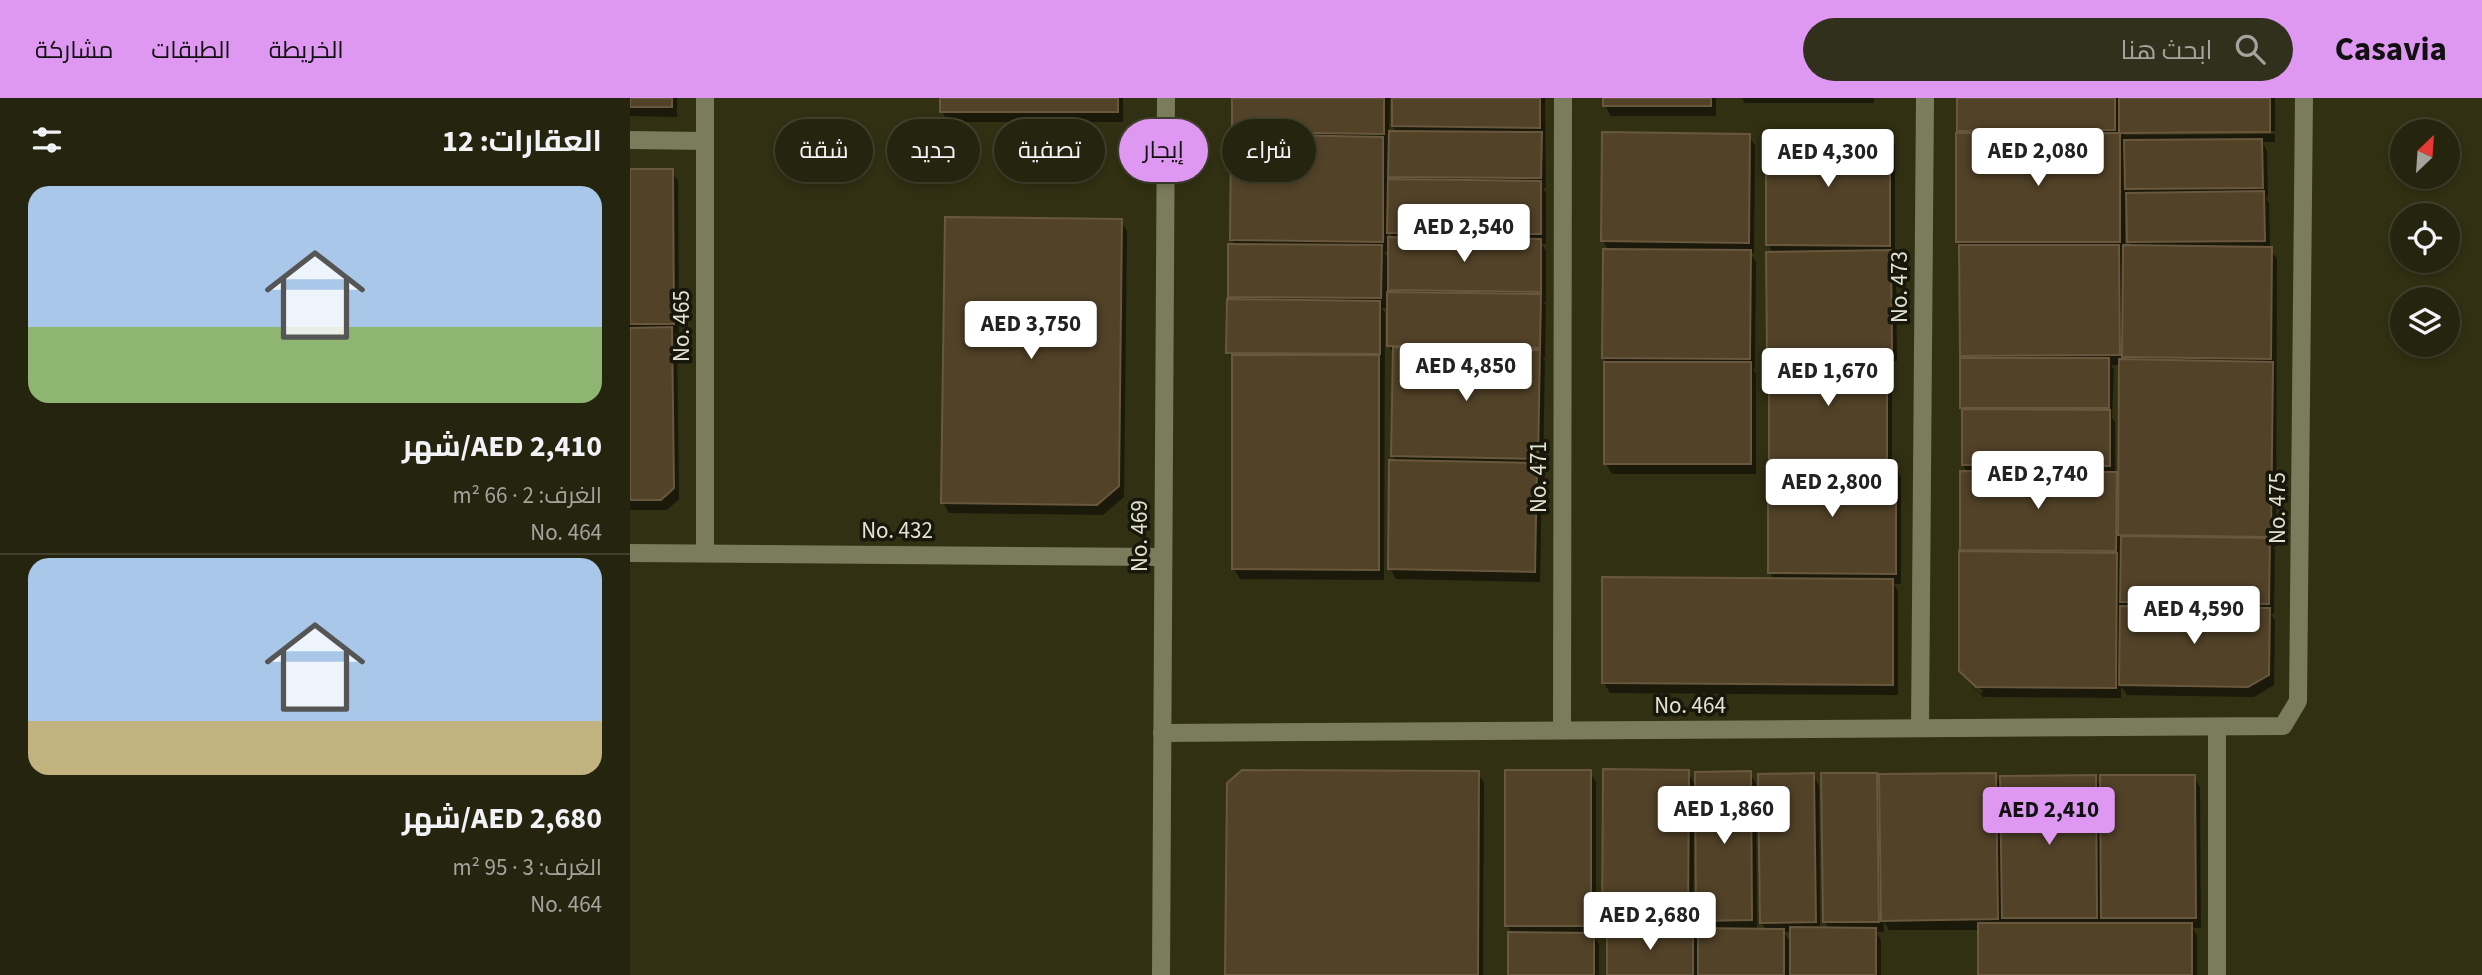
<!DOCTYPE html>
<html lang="ar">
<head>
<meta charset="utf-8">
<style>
  :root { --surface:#25240e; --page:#31301c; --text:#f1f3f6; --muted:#a3a49e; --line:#42412e; --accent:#df98f1 }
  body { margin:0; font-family:"Source Sans 3",Cairo,sans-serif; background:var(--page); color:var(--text); direction:rtl; height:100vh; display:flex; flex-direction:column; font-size:26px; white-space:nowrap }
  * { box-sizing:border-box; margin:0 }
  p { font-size:23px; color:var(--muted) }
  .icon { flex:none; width:38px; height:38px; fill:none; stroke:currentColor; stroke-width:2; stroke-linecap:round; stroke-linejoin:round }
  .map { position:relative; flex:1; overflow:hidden; direction:ltr }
  .side { display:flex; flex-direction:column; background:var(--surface); width:630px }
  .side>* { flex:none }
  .banner { position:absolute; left:21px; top:21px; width:665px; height:63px; direction:rtl; display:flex; gap:14px }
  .needle { width:46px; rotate:25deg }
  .buttons { position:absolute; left:1760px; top:21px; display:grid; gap:14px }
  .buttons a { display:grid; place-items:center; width:70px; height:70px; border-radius:50%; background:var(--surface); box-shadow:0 4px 10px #0003,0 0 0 2px var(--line); font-size:35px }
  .price { position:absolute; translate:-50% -60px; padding:0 16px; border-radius:7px; background:#fff; color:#222; font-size:23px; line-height:46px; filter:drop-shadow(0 2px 4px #0008) }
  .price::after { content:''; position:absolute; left:50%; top:42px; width:21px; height:16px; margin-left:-10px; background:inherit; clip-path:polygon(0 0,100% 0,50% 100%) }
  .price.selected { background:var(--accent); color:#111 }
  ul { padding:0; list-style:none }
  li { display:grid; align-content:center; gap:14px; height:371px; padding:0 28px }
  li+li { border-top:2px solid var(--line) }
  li span { display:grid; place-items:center; height:217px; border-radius:21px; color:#555 }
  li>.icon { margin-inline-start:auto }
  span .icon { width:126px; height:126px; fill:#fffc; stroke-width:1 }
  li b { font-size:30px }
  h2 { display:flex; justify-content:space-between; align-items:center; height:84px; padding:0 28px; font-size:30px }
  .tag { padding:0 24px; border-radius:32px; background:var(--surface); box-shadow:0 4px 10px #0003,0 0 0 2px var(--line); font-size:24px; line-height:63px }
  .tag.selected { background:var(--accent); color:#111 }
  header { display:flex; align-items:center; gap:42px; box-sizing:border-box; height:98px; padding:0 35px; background:var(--accent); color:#111 }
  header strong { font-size:33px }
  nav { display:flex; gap:38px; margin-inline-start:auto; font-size:24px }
  .search { width:490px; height:63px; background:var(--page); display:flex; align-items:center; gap:18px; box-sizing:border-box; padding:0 24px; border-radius:38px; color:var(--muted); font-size:26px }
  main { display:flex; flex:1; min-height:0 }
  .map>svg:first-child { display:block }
</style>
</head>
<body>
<header>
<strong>Casavia</strong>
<div class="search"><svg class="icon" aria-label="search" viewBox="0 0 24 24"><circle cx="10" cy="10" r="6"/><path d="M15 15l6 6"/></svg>ابحث هنا</div>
<nav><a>الخريطة</a><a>الطبقات</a><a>مشاركة</a></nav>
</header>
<main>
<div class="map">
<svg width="1852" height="877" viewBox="0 0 1852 877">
  <rect width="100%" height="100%" fill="#313013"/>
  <g fill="#0007" fill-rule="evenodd">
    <path d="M0 0H47V19L0 18Z"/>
    <path d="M312 0H493V24H318L312 13Z"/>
    <path d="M604 0H760L759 35H767L763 28 764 0H915L916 90H913L916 95V146H912L916 153V204H914L916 208 915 260H913L915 264 913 371H909L912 377 910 484 766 481 760 470 766 364 763 358 764 257 759 247V210H752L755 215 754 482 610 481 604 471V264L598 254 602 203 600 199 605 148 602 142 606 38 603 34ZM758 131 763 141H758ZM754 154H760V164L756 157Z"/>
    <path d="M975 0H1086V18H981L975 7Z"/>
    <path d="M1112 0H1244V5H1115Z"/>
    <path d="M1329 0H1645V33H1494V37L1645 36V44H1633L1637 53 1638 99 1636 100 1639 105 1640 151 1647 161 1646 449H1643L1645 452 1644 516H1641L1645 523 1644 587 1624 599 1497 597 1491 588V600L1353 599 1336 582 1351 596 1353 593 1334 575V578L1331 572 1334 455 1331 451 1338 375 1333 367 1332 262H1334L1331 258 1330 147 1328 143 1331 36 1329 32ZM1495 114H1498L1499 143 1502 149H1495ZM1481 267H1491L1490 383 1485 376V324L1482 320 1484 272Z"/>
    <path d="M1119 37 1125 48 1124 155H1120L1126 164 1125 271H1123L1126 276V376H982L976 366 977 266 974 260 979 153 973 143Z"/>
    <path d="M1259 37 1265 48V158H1262L1266 164 1267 263H1257L1262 273V368H1265L1271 379V486H1264L1268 493V597L980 595 974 585 1144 482 1140 474 1145 368 1141 361 1143 262 1139 254 1143 155 1138 146Z"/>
    <path d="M0 73H42L48 83 49 236H44L47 242 49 401 37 412H0Z"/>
    <path d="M491 123 497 133 494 399 473 417 319 415 313 404Z"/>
    <path d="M960 674 966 684V838H964L969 847V877H880L882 836 877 827Z"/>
    <path d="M1058 674 1066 689 1120 675 1126 686 1127 832H1136L1131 824 1183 677 1189 688 1190 831H1199L1194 823 1246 676 1251 685 1365 676 1372 688 1465 679 1471 691 1564 679 1570 689 1571 830H1563L1567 837V877H1350V832H1259L1254 823V834H1246L1251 842V877H979V835L974 826ZM1064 725H1067L1068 822 1074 832 1070 846 1063 835ZM1154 834H1162V848Z"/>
    <path d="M848 675 854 685 853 877H597Z"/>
  </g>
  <g fill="#524228" stroke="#69583d" stroke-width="2">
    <rect x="0" y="0" width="42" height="9"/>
    <rect x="310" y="0" width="178" height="14"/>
    <path d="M602 0H754V36L602 34Z"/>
    <path d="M762 0H910V30L762 28Z"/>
    <rect x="973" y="0" width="108" height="8"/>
    <path d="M1327 0H1485V32L1327 33Z"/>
    <path d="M1489 0H1640V34L1489 35Z"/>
    <path d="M759 33 912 34 911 80 758 79Z"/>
    <path d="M972 34 1120 36 1119 145 971 143Z"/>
    <path d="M1136 35H1260V148L1136 147Z"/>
    <rect x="1326" y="35" width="164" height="109"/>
    <path d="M601 36 753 39V144L600 142Z"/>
    <path d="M1632 41 1633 90 1495 91 1494 42Z"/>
    <path d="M0 71H43L44 226H0Z"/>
    <path d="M758 81 911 83V136L757 135Z"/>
    <path d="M1634 93 1635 143 1497 144 1496 95Z"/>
    <path d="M315 119 492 121 489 388 467 407 311 405Z"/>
    <path d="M758 139 911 141V194L758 192Z"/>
    <path d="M598 146 752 147 751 200 598 199Z"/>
    <path d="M1329 147H1489L1490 257 1330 258Z"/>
    <path d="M1493 147 1642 149 1641 261 1492 259Z"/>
    <path d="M973 151 1121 152 1120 261 972 260Z"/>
    <path d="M1261 152 1262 253 1137 254 1136 154Z"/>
    <path d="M757 194 911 196 910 250 757 248Z"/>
    <path d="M597 201 750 203V256L596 255Z"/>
    <path d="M42 229 44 390 31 402H0V230Z"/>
    <path d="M763 249 910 252 908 361 761 358Z"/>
    <path d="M602 257H749V472L602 471Z"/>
    <rect x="1139" y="260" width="118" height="101"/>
    <rect x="1330" y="260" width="149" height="50"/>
    <path d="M1489 261 1643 264 1641 439 1488 437Z"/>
    <rect x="974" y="264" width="147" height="102"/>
    <path d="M1332 311 1480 312V368L1332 367Z"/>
    <path d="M759 362 907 365 905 474 758 471Z"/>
    <path d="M1138 366 1266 367V476L1138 475Z"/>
    <path d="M1330 373 1487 374 1486 453 1330 452Z"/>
    <path d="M1491 438 1640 440 1639 506 1490 504Z"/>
    <path d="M1329 453 1487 455 1486 590 1346 589 1329 573Z"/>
    <path d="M972 479 1263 481V587L972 585Z"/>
    <path d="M1490 508 1640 510 1639 577 1618 589 1489 587Z"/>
    <path d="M973 671 1059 672 1058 828 972 827Z"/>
    <path d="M612 672 849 673 848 877H595L597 685Z"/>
    <rect x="875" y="672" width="86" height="156"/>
    <path d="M1121 673 1122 822 1066 823 1065 674Z"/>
    <path d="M1184 675 1186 824 1130 825 1128 676Z"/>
    <path d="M1191 675H1247L1249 824H1193Z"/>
    <path d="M1366 675 1368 821 1251 823 1249 676Z"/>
    <path d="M1466 677 1467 820H1372L1370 678Z"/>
    <path d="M1470 677H1565L1566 820H1471Z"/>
    <rect x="1348" y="825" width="214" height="52"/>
    <path d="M1160 829 1246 830V877H1160Z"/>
    <path d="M977 830 1063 831V877H977Z"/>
    <path d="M1068 830 1154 831V877H1068Z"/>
    <path d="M878 834 964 835V877H878Z"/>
  </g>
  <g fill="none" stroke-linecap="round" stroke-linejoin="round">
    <g stroke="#7b7c5c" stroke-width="18">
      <path d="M0 42 75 43"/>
      <path d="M0 455 533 459"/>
      <path d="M75 455V0"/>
      <path d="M1290 630 1295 0"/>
      <path d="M932 632 933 0"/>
      <path d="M532 635 1653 628 1668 603 1674 0"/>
      <path d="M531 877 536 0"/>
      <path d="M1587 877V629"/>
    </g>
  </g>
  <g text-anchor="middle" stroke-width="7" stroke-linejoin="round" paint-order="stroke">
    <g font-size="23" fill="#e2e2d1" stroke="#17170b">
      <text transform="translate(1269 189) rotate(-90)" y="8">No. 473</text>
      <text transform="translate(51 228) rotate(-90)" y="8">No. 465</text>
      <text transform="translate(908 379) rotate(-90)" y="8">No. 471</text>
      <text transform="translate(1647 410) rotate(-90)" y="8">No. 475</text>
      <text x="267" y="440">No. 432</text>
      <text transform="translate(509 438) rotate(-90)" y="8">No. 469</text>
      <text x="1060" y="615">No. 464</text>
    </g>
  </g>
</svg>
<div class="buttons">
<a><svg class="needle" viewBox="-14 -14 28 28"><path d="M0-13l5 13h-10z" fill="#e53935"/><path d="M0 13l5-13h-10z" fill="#a3a49e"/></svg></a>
<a><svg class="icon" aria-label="locate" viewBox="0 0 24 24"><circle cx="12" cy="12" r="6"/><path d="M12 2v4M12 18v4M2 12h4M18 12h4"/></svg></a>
<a><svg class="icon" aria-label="layers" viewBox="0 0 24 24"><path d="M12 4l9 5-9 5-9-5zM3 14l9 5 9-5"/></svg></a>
</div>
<b class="price" style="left:1408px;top:90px">AED 2,080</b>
<b class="price" style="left:1198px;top:91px">AED 4,300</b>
<b class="price" style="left:834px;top:166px">AED 2,540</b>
<b class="price" style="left:401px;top:263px">AED 3,750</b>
<b class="price" style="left:836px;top:305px">AED 4,850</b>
<b class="price" style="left:1198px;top:310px">AED 1,670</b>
<b class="price" style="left:1408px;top:413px">AED 2,740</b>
<b class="price" style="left:1202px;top:421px">AED 2,800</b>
<b class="price" style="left:1564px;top:548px">AED 4,590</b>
<b class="price" style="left:1094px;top:748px">AED 1,860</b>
<b class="price selected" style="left:1419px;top:749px">AED 2,410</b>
<b class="price" style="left:1020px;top:854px">AED 2,680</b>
<div class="banner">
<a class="tag">شراء</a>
<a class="tag selected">إيجار</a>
<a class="tag">تصفية</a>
<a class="tag">جديد</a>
<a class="tag">شقة</a>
</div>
</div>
<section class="side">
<h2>العقارات: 12<svg class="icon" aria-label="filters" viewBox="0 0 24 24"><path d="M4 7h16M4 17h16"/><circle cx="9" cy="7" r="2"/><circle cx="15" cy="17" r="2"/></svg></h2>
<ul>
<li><span style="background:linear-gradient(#a9c7e8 65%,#8fb573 0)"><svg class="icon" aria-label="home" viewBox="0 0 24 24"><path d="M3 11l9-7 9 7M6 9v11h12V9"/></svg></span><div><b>AED 2,410/شهر</b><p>الغرف: 2 · 66 m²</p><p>No. 464</p></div></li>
<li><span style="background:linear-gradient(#a9c7e8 75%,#c2b280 0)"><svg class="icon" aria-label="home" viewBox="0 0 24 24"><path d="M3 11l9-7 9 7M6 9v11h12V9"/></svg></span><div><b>AED 2,680/شهر</b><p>الغرف: 3 · 95 m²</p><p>No. 464</p></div></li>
</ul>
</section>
</main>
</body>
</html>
